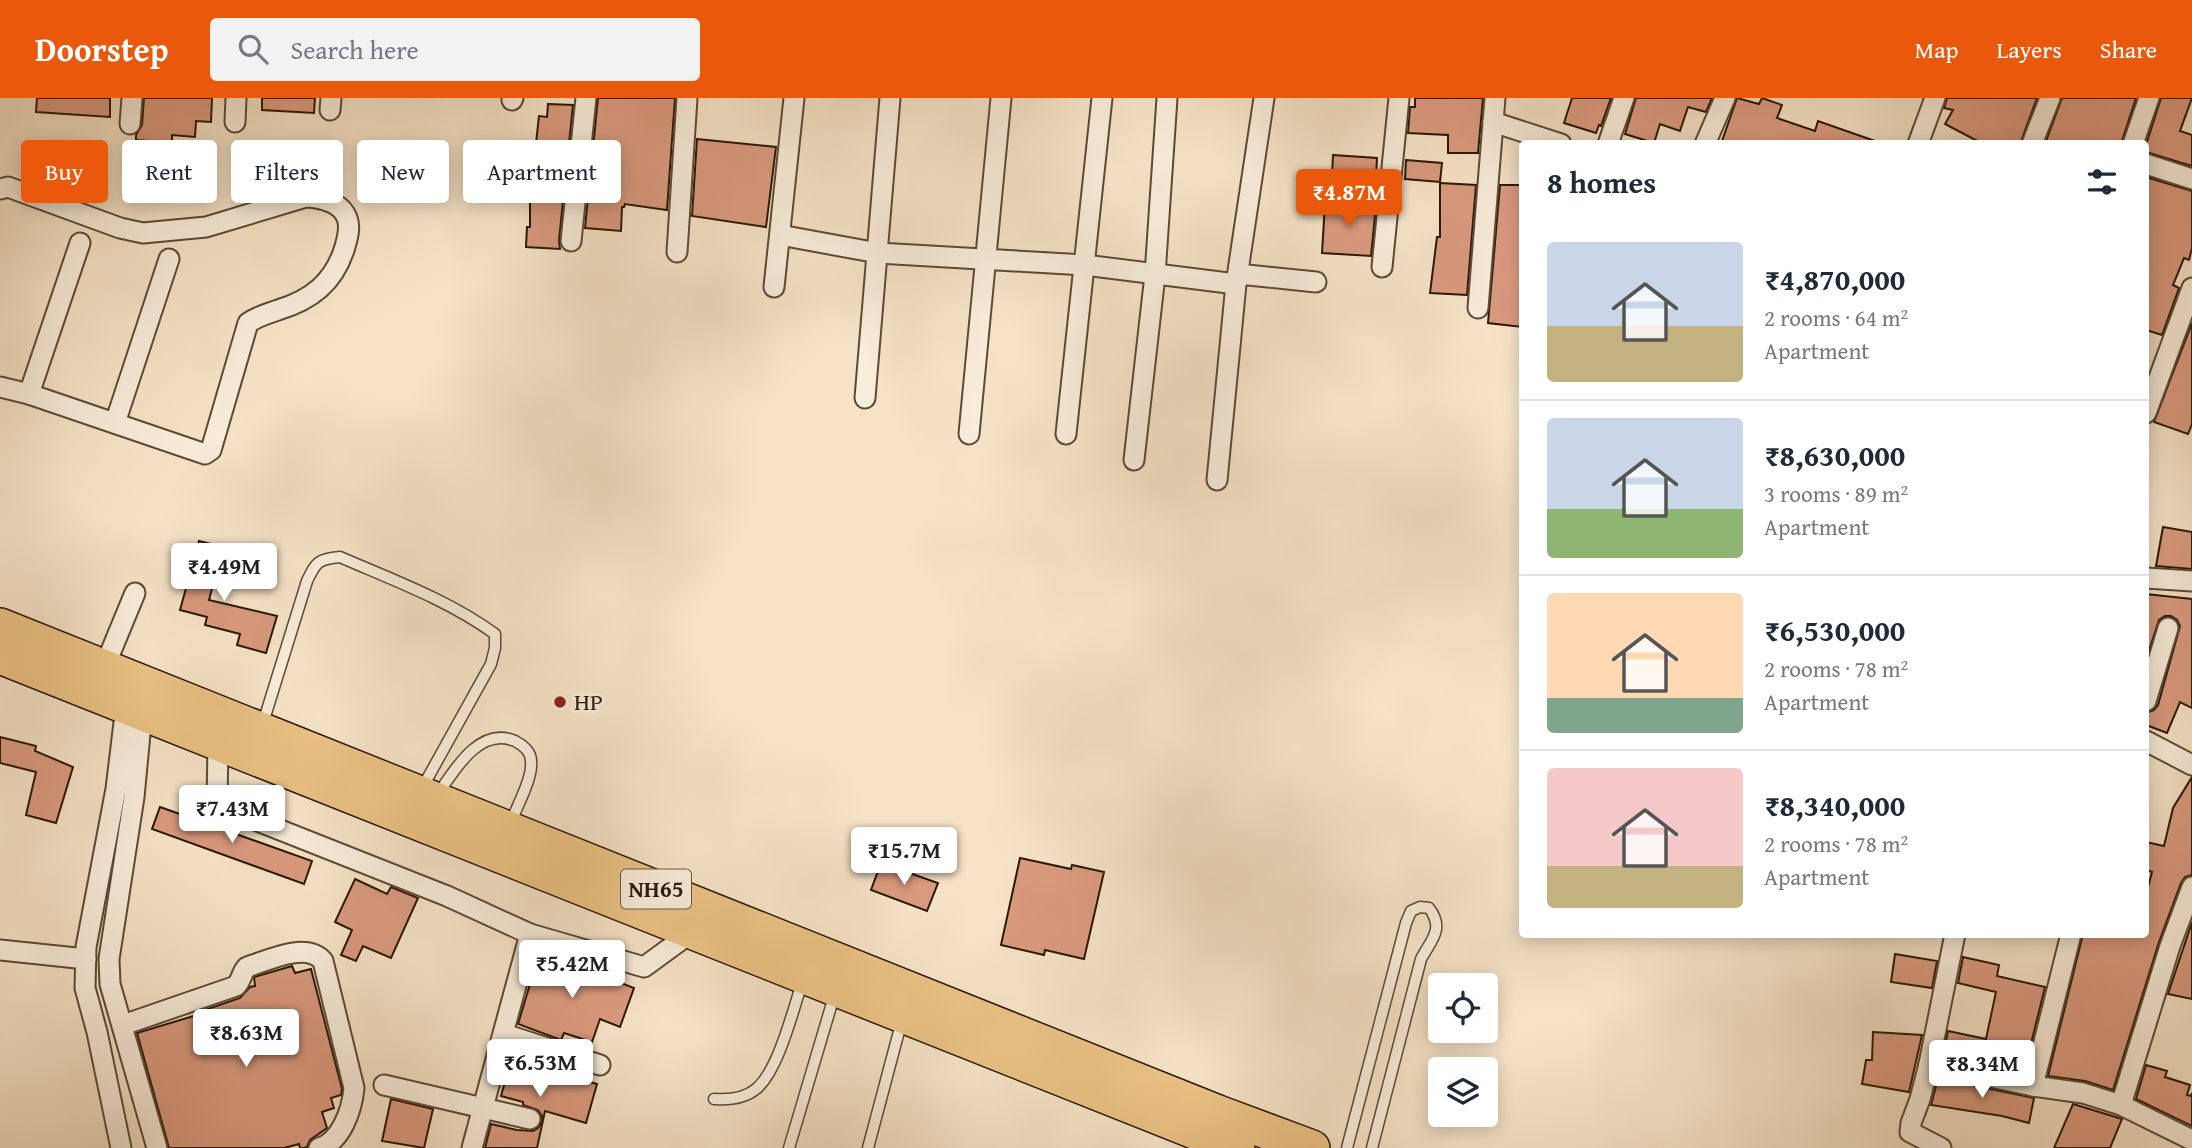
<!DOCTYPE html>
<html lang="en">
<head>
<meta charset="utf-8">
<style>
  :root { --surface:#fff; --page:#f2f2f3; --text:#1f2937; --muted:#747a83; --line:#e0e1e3; --accent:#ea580c }
  body { margin:0; font-family:"Gentium Book Plus",serif; background:var(--page); color:var(--text); height:100vh; display:flex; flex-direction:column; font-size:26px; white-space:nowrap }
  * { box-sizing:border-box; margin:0 }
  p { font-size:23px; color:var(--muted) }
  .icon { flex:none; width:38px; height:38px; fill:none; stroke:currentColor; stroke-width:2; stroke-linecap:round; stroke-linejoin:round }
  .map { position:relative; flex:1; overflow:hidden }
  .details { position:absolute; left:1519px; top:42px; width:630px; height:798px; display:flex; flex-direction:column; background:var(--surface); border-radius:7px; box-shadow:0 4px 18px #0003 }
  .details>* { flex:none }
  .top-card { position:absolute; left:21px; top:42px; width:665px; height:63px; display:flex; gap:14px }
  .buttons { position:absolute; left:1428px; top:875px; display:grid; gap:14px }
  .buttons a { display:grid; place-items:center; width:70px; height:70px; border-radius:7px; background:var(--surface); box-shadow:0 4px 18px #0003; font-size:35px }
  .price { position:absolute; translate:-50% -60px; padding:0 16px; border-radius:7px; background:#fff; color:#222; font-size:23px; line-height:46px; filter:drop-shadow(0 2px 4px #0008) }
  .price::after { content:''; position:absolute; left:50%; top:42px; width:21px; height:16px; margin-left:-10px; background:inherit; clip-path:polygon(0 0,100% 0,50% 100%) }
  .price.selected { background:var(--accent); color:#fff }
  ul { padding:0; list-style:none }
  li { display:flex; align-items:center; gap:21px; height:175px; padding:0 28px }
  li+li { border-top:2px solid var(--line) }
  li span { display:grid; place-items:center; flex:none; width:196px; height:140px; border-radius:7px; color:#555 }
  li>.icon { margin-inline-start:auto }
  span .icon { width:84px; height:84px; fill:#fffc; stroke-width:1 }
  li b { font-size:30px }
  h2 { display:flex; justify-content:space-between; align-items:center; height:84px; padding:0 28px; font-size:30px }
  .tag { padding:0 24px; border-radius:7px; background:var(--surface); box-shadow:0 4px 18px #0003; font-size:24px; line-height:63px }
  .tag.selected { background:var(--accent); color:#fff }
  header { display:flex; align-items:center; gap:42px; box-sizing:border-box; height:98px; padding:0 35px; background:var(--accent); color:#fff }
  header strong { font-size:33px }
  nav { display:flex; gap:38px; margin-inline-start:auto; font-size:24px }
  .search { width:490px; height:63px; background:var(--page); display:flex; align-items:center; gap:18px; box-sizing:border-box; padding:0 24px; border-radius:7px; color:var(--muted); font-size:26px }
  .map>svg:first-child { display:block }
</style>
</head>
<body>
<header>
<strong>Doorstep</strong>
<div class="search"><svg class="icon" aria-label="search" viewBox="0 0 24 24"><circle cx="10" cy="10" r="6"/><path d="M15 15l6 6"/></svg>Search here</div>
<nav><a>Map</a><a>Layers</a><a>Share</a></nav>
</header>
<div class="map">
<svg width="2192" height="1050" viewBox="0 0 2192 1050">
  <rect width="100%" height="100%" fill="#f6e3c7"/>
  <filter id="stains"><feTurbulence type="fractalNoise" baseFrequency=".00286" numOctaves="4"/><feColorMatrix values="0 0 0 0 .2 0 0 0 0 .09 0 0 0 0 .02 0 0 0 .5 -.17"/></filter>
  <radialGradient id="worn" r=".72"><stop offset=".6" stop-color="#630" stop-opacity="0"/><stop offset="1" stop-color="#630" stop-opacity=".3"/></radialGradient>
  <g fill="#da9a7f" stroke="#291705" stroke-width="2">
    <path d="M37 0H110V19L36 14Z"/>
    <path d="M144 0H212L211 24 196 23 195 39 172 37V45L136 42V37L142 27Z"/>
    <path d="M262 0H315L314 15 262 12Z"/>
    <path d="M598 0H675L667 112 625 106 624 109H622L621 133 585 130Z"/>
    <path d="M1415 0H1483L1478 55H1448V37L1408 35 1410 9H1415Z"/>
    <path d="M1572 0H1611L1601 28 1599 27 1596 35 1564 25Z"/>
    <path d="M1636 0H1712L1706 14 1688 9 1680 33 1660 26 1654 45 1625 36Z"/>
    <path d="M1737 0 1759 6 1762 0 1782 7 1777 20 1815 33 1818 23 1875 43V46H1721Z"/>
    <path d="M1947 0H2037L2020 46H1983L1945 26 1953 12 1944 10Z"/>
    <path d="M2062 0H2136L2121 46H2045Z"/>
    <path d="M2161 0H2192L2180 33 2192 37V68L2146 54V47Z"/>
    <path d="M548 6 573 7 559 142 560 151 526 149 527 129H530V100L539 18 547 19Z"/>
    <path d="M697 41 776 49 766 129 692 118Z"/>
    <path d="M1333 57 1377 60 1376 80 1332 77Z"/>
    <path d="M1406 62 1442 65 1440 84 1405 81Z"/>
    <path d="M2146 79 2192 93V150L2189 162 2184 160 2173 187 2179 190 2162 237 2146 232Z"/>
    <path d="M1440 85 1476 87 1467 197 1430 195 1437 139H1440Z"/>
    <path d="M1500 87H1522L1520 172H1522V229L1488 225Z"/>
    <path d="M1325 105 1376 108 1371 158 1322 155Z"/>
    <path d="M2192 225V326L2188 336 2154 324Z"/>
    <path d="M2163 429 2192 434V471L2156 468Z"/>
    <path d="M199 443 223 449 209 502 277 518 266 555 237 547 240 536 205 527 207 519 180 512Z"/>
    <path d="M2146 496 2192 501V610L2180 604 2167 635 2146 627V615L2154 612 2158 607 2180 528 2177 522 2171 518H2165L2159 522 2146 562Z"/>
    <path d="M0 639 36 648 35 653 73 669 56 725 26 717 36 674 0 665Z"/>
    <path d="M2192 679V777L2185 779 2181 785 2159 844 2113 992 2085 983 2048 978 2083 836H2146V797L2152 774 2146 772V744L2164 748 2173 710Z"/>
    <path d="M160 709 312 763 304 786 152 731Z"/>
    <path d="M1020 760 1071 771 1072 767 1104 774 1084 861 1045 852 1044 857 1001 847Z"/>
    <path d="M881 765 938 785 927 813 871 792Z"/>
    <path d="M355 781 387 796 391 789 418 800 391 860 363 848 356 863 341 857 352 832 335 824Z"/>
    <path d="M2192 824V901L2168 896Z"/>
    <path d="M540 853 634 890 620 929 600 921 592 944 564 935 561 942 518 926Z"/>
    <path d="M1895 856 1937 863 1932 890 1891 884Z"/>
    <path d="M1963 859 1999 867 1997 878 2045 889 2024 974 1943 957 1948 933 1986 941 1996 894 1958 885Z"/>
    <path d="M292 868 295 875 311 871 342 991 341 997 331 1000 334 1010 322 1014 327 1030 310 1042 307 1049 304 1050H300L299 1046 284 1050H169L137 935 197 917 196 915 240 900 250 889 255 888 254 879Z"/>
    <path d="M1873 934 1922 937 1909 994 1862 986 1866 962H1872Z"/>
    <path d="M514 952 546 962 544 971 597 986 586 1025 545 1013 537 1050H485L491 1026 517 1032 533 1033 538 1030 542 1024V1018L538 1012 523 1007V1004L501 998Z"/>
    <path d="M2146 967 2167 973 2165 979 2190 987 2187 997 2191 998 2192 995V1028L2136 1001Z"/>
    <path d="M1938 980 2034 1000 2029 1025 2002 1018 1931 1007Z"/>
    <path d="M391 1001 433 1011 424 1050 382 1043Z"/>
    <path d="M2073 1006 2122 1021 2110 1050H2054Z"/>
  </g>
  <g fill="none" stroke-linecap="round" stroke-linejoin="round">
    <g stroke="#5c4a36" stroke-width="13">
      <g id="lane">
        <path d="M263 625 307 483C316 464 318 461 340 459 393 482 448 502 495 536V550L491 566 421 692"/>
        <path d="M438 696C455 671 480 628 515 643 523 647 531 654 531 663 533 680 517 708 511 724"/>
        <path d="M714 1001C728 1002 744 1001 756 991 779 972 793 911 803 882"/>
        <path d="M789 1050 835 895"/>
        <path d="M868 1050 902 922"/>
        <path d="M1347 1050 1406 825 1411 813 1420 809 1429 810C1445 831 1431 842 1421 861L1372 1050"/>
      </g>
    </g>
    <g stroke="#5c4a36" stroke-width="23">
      <g id="street">
        <path d="M512 2 513 0"/>
        <path d="M330 12 331 0"/>
        <path d="M235 24 236 0"/>
        <path d="M1493 24 1561 46"/>
        <path d="M130 26 132 0"/>
        <path d="M1608 46 1624 0"/>
        <path d="M1705 46 1725 0"/>
        <path d="M1918 46 1935 0"/>
        <path d="M2032 46 2050 0"/>
        <path d="M2133 46 2149 0"/>
        <path d="M2146 66 2192 81"/>
        <path d="M0 91 8 89 120 130 143 135 206 129 306 99C322 100 341 104 347 120 351 130 347 142 344 152 333 185 311 202 278 212 267 216 258 218 248 225L211 352 205 356 29 296 0 289"/>
        <path d="M780 137 878 155 1085 167 1236 186"/>
        <path d="M571 143 586 0"/>
        <path d="M677 154 687 0"/>
        <path d="M1382 169 1399 0"/>
        <path d="M1238 176 1316 184"/>
        <path d="M774 189 794 0"/>
        <path d="M1478 210 1495 0"/>
        <path d="M29 296 80 145"/>
        <path d="M865 300 890 0"/>
        <path d="M2146 315 2192 190"/>
        <path d="M115 325 169 161"/>
        <path d="M969 336 1001 0"/>
        <path d="M1066 336 1102 0"/>
        <path d="M1134 362 1155 177 1167 0"/>
        <path d="M1217 382 1236 186 1264 0"/>
        <path d="M2146 480 2192 483"/>
        <path d="M104 570 135 495"/>
        <path d="M2146 603 2168 530"/>
        <path d="M142 615 134 699 109 861 110 886 157 1050"/>
        <path d="M2146 643 2192 667"/>
        <path d="M218 645 217 707 447 798 530 836 644 869 692 834"/>
        <path d="M0 852 86 861"/>
        <path d="M123 927 236 888C242 882 241 875 247 869 267 863 306 843 323 863L354 990C352 1012 341 1044 319 1050"/>
        <path d="M504 936 600 967"/>
        <path d="M1929 966 2033 988 2083 995 2121 1007 2192 1042"/>
        <path d="M384 987 530 1021"/>
        <path d="M2033 988 2071 836"/>
        <path d="M2121 1007 2170 848 2192 789"/>
        <path d="M121 1050 97 934 85 890 86 849 116 691 126 608"/>
        <path d="M472 1050 530 836"/>
        <path d="M1941 1050 1910 1034 1911 1025 1920 1001 1929 966 1955 836"/>
      </g>
    </g>
    <g stroke="#291705" stroke-width="38">
      <g id="highway">
        <path d="M0 528 1218 1015 1312 1050"/>
        <path d="M0 558 1237 1050"/>
      </g>
    </g>
    <use href="#lane" stroke="#f9eddb" stroke-width="10"/>
    <use href="#street" stroke="#f9eddb" stroke-width="19"/>
    <use href="#highway" stroke="#ebc284" stroke-width="35"/>
  </g>
  <circle fill="#8f2418" stroke="#f9eddb" stroke-width="2.5" cx="560" cy="604" r="7"/>
  <g text-anchor="middle" stroke-width="6" stroke-linejoin="round" paint-order="stroke">
    <rect fill="#f9eddb" stroke="#675745" stroke-width="2" x="621" y="771.5" width="70" height="39" rx="5"/>
    <g font-size="23" font-weight="bold" fill="#291705">
      <text x="656" y="799">NH65</text>
    </g>
    <g font-size="24" fill="#291705" stroke="#f9eddb" text-anchor="start">
      <text x="574" y="612">HP</text>
    </g>
  </g>
  <rect width="100%" height="100%" filter="url(#stains)"/>
  <rect width="100%" height="100%" fill="url(#worn)"/>
</svg>
<div class="buttons">
<a><svg class="icon" aria-label="locate" viewBox="0 0 24 24"><circle cx="12" cy="12" r="6"/><path d="M12 2v4M12 18v4M2 12h4M18 12h4"/></svg></a>
<a><svg class="icon" aria-label="layers" viewBox="0 0 24 24"><path d="M12 4l9 5-9 5-9-5zM3 14l9 5 9-5"/></svg></a>
</div>
<b class="price selected" style="left:1349px;top:131px">₹4.87M</b>
<b class="price" style="left:224px;top:505px">₹4.49M</b>
<b class="price" style="left:232px;top:747px">₹7.43M</b>
<b class="price" style="left:904px;top:789px">₹15.7M</b>
<b class="price" style="left:572px;top:902px">₹5.42M</b>
<b class="price" style="left:246px;top:971px">₹8.63M</b>
<b class="price" style="left:540px;top:1001px">₹6.53M</b>
<b class="price" style="left:1982px;top:1002px">₹8.34M</b>
<div class="top-card">
<a class="tag selected">Buy</a>
<a class="tag">Rent</a>
<a class="tag">Filters</a>
<a class="tag">New</a>
<a class="tag">Apartment</a>
</div>
<section class="details">
<h2>8 homes<svg class="icon" aria-label="filters" viewBox="0 0 24 24"><path d="M4 7h16M4 17h16"/><circle cx="9" cy="7" r="2"/><circle cx="15" cy="17" r="2"/></svg></h2>
<ul>
<li><span style="background:linear-gradient(#c9d6e8 60%,#c2b280 0)"><svg class="icon" aria-label="home" viewBox="0 0 24 24"><path d="M3 11l9-7 9 7M6 9v11h12V9"/></svg></span><div><b>₹4,870,000</b><p>2 rooms · 64 m²</p><p>Apartment</p></div></li>
<li><span style="background:linear-gradient(#c9d6e8 65%,#8fb573 0)"><svg class="icon" aria-label="home" viewBox="0 0 24 24"><path d="M3 11l9-7 9 7M6 9v11h12V9"/></svg></span><div><b>₹8,630,000</b><p>3 rooms · 89 m²</p><p>Apartment</p></div></li>
<li><span style="background:linear-gradient(#ffd9b3 75%,#7fa58c 0)"><svg class="icon" aria-label="home" viewBox="0 0 24 24"><path d="M3 11l9-7 9 7M6 9v11h12V9"/></svg></span><div><b>₹6,530,000</b><p>2 rooms · 78 m²</p><p>Apartment</p></div></li>
<li><span style="background:linear-gradient(#f6c9c9 70%,#c2b280 0)"><svg class="icon" aria-label="home" viewBox="0 0 24 24"><path d="M3 11l9-7 9 7M6 9v11h12V9"/></svg></span><div><b>₹8,340,000</b><p>2 rooms · 78 m²</p><p>Apartment</p></div></li>
</ul>
</section>
</div>
</body>
</html>
